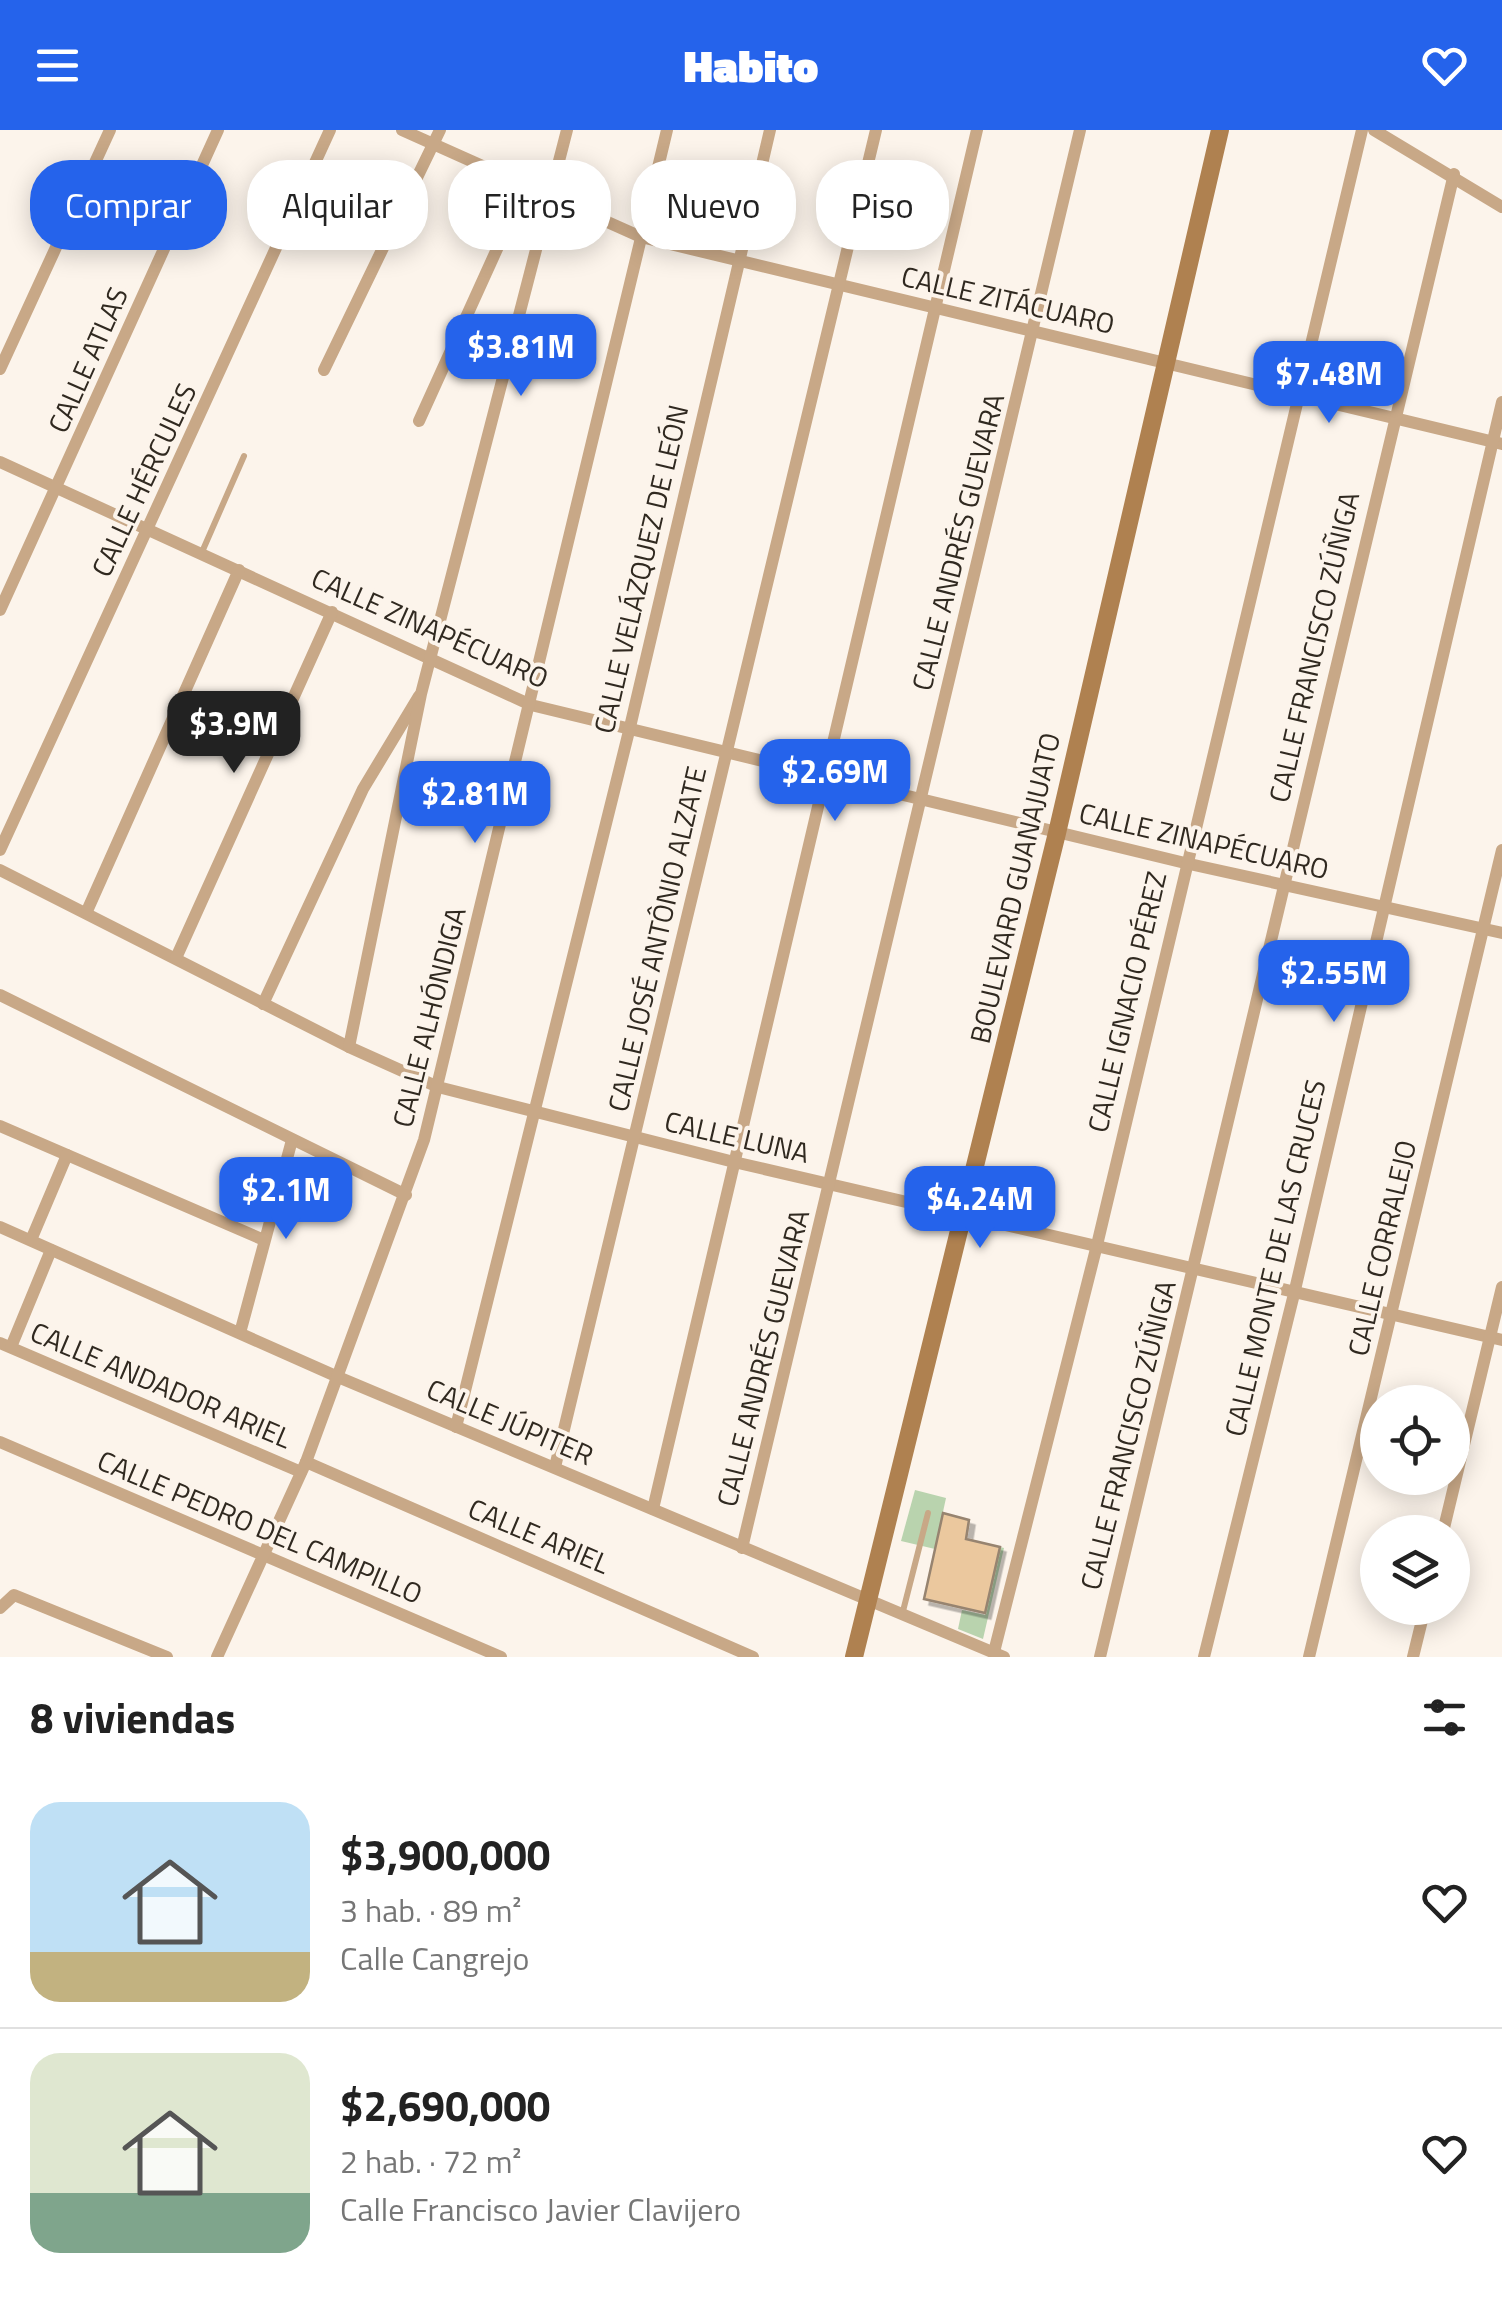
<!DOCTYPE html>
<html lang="es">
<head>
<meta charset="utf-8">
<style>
  :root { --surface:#fff; --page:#f2f2f2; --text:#222; --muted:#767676; --line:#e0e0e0; --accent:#2563eb }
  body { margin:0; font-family:"Titillium Web",sans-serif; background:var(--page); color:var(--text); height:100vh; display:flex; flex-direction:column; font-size:38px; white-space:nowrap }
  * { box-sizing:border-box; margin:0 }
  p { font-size:32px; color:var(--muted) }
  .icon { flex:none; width:55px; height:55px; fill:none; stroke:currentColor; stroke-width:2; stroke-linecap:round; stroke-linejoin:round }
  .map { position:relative; height:1527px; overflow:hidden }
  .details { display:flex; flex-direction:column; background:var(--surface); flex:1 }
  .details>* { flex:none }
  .hud { position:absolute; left:30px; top:30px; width:1000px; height:90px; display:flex; gap:20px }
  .fabs { position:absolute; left:1360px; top:1255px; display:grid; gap:20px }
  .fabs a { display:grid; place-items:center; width:110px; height:110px; border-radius:50%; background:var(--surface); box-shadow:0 5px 25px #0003; font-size:50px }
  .price { position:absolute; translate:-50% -85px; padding:0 22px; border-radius:20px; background:var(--accent); color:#fff; font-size:32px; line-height:65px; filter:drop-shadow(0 2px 5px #0008) }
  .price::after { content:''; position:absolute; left:50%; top:60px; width:30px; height:22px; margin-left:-15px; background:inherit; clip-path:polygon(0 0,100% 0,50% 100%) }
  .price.on { background:#222; color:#fff }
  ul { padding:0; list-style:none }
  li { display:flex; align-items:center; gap:30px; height:250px; padding:0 30px }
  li+li { border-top:2px solid var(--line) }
  li span { display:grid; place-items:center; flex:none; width:280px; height:200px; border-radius:30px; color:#555 }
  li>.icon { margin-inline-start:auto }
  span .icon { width:120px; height:120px; fill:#fffc; stroke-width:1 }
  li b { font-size:42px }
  h2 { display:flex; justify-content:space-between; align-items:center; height:120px; padding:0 30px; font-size:42px }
  .pill { padding:0 35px; border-radius:40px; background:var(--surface); box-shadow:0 5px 25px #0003; font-size:35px; line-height:90px }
  .pill.on { background:var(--accent); color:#fff }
  header { display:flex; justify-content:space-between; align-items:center; height:130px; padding:0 30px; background:var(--accent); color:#fff; font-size:45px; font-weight:800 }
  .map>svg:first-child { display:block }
</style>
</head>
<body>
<header><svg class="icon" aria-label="menu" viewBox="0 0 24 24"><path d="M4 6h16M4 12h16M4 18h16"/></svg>Habito<svg class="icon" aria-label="heart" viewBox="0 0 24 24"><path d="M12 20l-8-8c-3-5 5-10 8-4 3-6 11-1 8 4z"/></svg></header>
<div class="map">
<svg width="1502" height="1527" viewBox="0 0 1502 1527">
  <defs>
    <filter id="shadow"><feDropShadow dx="5.5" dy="5.5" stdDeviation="0" flood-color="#0004"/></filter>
  </defs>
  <rect width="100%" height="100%" fill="#fcf4eb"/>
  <g fill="#b9d3ae">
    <path d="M915 1360 946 1368 935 1419 901 1411Z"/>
    <path d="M1000 1417 1004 1418 983 1509 958 1499 962 1480 985 1485Z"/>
  </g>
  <path fill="#ebc89e" stroke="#978470" stroke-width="2.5" filter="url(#shadow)" d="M943 1383 969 1390 966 1409 1000 1417 985 1483 924 1469Z"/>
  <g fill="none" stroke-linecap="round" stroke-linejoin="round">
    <g stroke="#c8a887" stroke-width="6">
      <path d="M202 422 244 326"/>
      <path d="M902 1485 928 1383"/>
    </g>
    <g stroke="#c8a887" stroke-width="12">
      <path d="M402 0 641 107 1502 314"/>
      <path d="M1374 0 1502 77"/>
      <path d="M0 239 110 0"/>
      <path d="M324 240 440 0"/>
      <path d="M419 291 526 55"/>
      <path d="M0 332 531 575 1185 733 1502 803"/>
      <path d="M0 480 218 0"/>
      <path d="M0 720 330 0"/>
      <path d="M0 740 349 917 438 957 734 1032 1502 1210"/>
      <path d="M87 781 239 440"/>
      <path d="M176 828 332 482"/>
      <path d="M0 865 406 1065"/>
      <path d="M263 874 363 659 419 566"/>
      <path d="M349 917 421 564 567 0"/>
      <path d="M0 996 264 1110"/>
      <path d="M0 1097 338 1247 1004 1527"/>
      <path d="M31 1110 67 1025"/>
      <path d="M240 1203 292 1010"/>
      <path d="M0 1213 301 1342"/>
      <path d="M11 1217 51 1120"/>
      <path d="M456 1297 630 597 770 0"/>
      <path d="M0 1312 501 1527"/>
      <path d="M306 1332 753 1527"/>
      <path d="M555 1337 876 0"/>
      <path d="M653 1379 977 0"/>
      <path d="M1443 1402 1502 1157"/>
      <path d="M742 1418 1080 0"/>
      <path d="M0 1478 14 1465 167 1527"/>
      <path d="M994 1522 1097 1115 1362 0"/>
      <path d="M217 1527 306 1332 424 1010 667 0"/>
      <path d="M1100 1527 1454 44"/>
      <path d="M1204 1527 1294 1164 1502 272"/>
      <path d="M1309 1527 1502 720"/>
      <path d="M1413 1527 1425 1478"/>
    </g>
    <path stroke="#af8150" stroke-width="18" d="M854 1527 1057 703 1220 0"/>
  </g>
  <g text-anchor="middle" stroke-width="8" stroke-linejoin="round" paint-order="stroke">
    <g font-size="28" fill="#302920" stroke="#fcf4eb">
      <text transform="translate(1008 170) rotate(13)" y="10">CALLE ZITÁCUARO</text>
      <text transform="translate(88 230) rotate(-66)" y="10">CALLE ATLAS</text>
      <text transform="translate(144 350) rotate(-65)" y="10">CALLE HÉRCULES</text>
      <text transform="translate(958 412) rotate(-76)" y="10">CALLE ANDRÉS GUEVARA</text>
      <text transform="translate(641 439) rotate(-77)" y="10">CALLE VELÁZQUEZ DE LEÓN</text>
      <text transform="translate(430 498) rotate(24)" y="10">CALLE ZINAPÉCUARO</text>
      <text transform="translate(1314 517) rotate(-77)" y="10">CALLE FRANCISCO ZÚÑIGA</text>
      <text transform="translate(1204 711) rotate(13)" y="10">CALLE ZINAPÉCUARO</text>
      <text transform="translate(1015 758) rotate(-77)" y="10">BOULEVARD GUANAJUATO</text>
      <text transform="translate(657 809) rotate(-77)" y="10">CALLE JOSÉ ANTÔNIO ALZATE</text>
      <text transform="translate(1127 872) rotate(-77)" y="10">CALLE IGNACIO PÉREZ</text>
      <text transform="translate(429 887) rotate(-76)" y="10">CALLE ALHÓNDIGA</text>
      <text transform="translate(737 1007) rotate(13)" y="10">CALLE LUNA</text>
      <text transform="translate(1382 1118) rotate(-77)" y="10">CALLE CORRALEJO</text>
      <text transform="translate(1275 1128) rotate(-77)" y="10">CALLE MONTE DE LAS CRUCES</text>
      <text transform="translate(763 1228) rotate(-76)" y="10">CALLE ANDRÉS GUEVARA</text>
      <text transform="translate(161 1255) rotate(23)" y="10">CALLE ANDADOR ARIEL</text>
      <text transform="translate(510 1292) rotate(23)" y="10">CALLE JÚPITER</text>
      <text transform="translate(1128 1305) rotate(-76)" y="10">CALLE FRANCISCO ZÚÑIGA</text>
      <text transform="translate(260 1397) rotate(23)" y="10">CALLE PEDRO DEL CAMPILLO</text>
      <text transform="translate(539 1406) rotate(23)" y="10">CALLE ARIEL</text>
    </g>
  </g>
</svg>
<div class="fabs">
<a><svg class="icon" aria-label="locate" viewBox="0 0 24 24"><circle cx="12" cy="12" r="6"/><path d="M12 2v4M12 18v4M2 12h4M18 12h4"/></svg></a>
<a><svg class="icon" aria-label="layers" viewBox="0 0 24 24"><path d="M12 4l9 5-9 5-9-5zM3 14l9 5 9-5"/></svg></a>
</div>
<b class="price" style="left:521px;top:269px">$3.81M</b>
<b class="price" style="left:1329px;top:296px">$7.48M</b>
<b class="price on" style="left:234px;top:646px">$3.9M</b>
<b class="price" style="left:835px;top:694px">$2.69M</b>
<b class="price" style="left:475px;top:716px">$2.81M</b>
<b class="price" style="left:1334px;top:895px">$2.55M</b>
<b class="price" style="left:286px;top:1112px">$2.1M</b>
<b class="price" style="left:980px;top:1121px">$4.24M</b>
<div class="hud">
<a class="pill on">Comprar</a>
<a class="pill">Alquilar</a>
<a class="pill">Filtros</a>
<a class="pill">Nuevo</a>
<a class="pill">Piso</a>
</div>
</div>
<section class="details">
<h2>8 viviendas<svg class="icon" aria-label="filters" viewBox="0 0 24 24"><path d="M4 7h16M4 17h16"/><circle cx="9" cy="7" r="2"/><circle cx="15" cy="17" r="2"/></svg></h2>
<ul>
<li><span style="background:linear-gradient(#bfe0f5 75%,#c2b280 0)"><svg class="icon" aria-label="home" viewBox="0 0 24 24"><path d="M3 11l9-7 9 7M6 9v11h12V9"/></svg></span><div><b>$3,900,000</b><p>3 hab. · 89 m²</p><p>Calle Cangrejo</p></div><svg class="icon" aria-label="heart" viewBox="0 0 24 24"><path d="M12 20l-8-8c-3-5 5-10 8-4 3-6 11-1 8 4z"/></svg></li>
<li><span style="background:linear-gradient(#dfe7d0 70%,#7fa58c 0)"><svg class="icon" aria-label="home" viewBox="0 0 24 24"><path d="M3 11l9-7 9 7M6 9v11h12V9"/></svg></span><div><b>$2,690,000</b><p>2 hab. · 72 m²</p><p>Calle Francisco Javier Clavijero</p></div><svg class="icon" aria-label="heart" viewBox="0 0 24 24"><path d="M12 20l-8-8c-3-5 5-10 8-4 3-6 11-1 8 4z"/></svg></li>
</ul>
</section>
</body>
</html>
